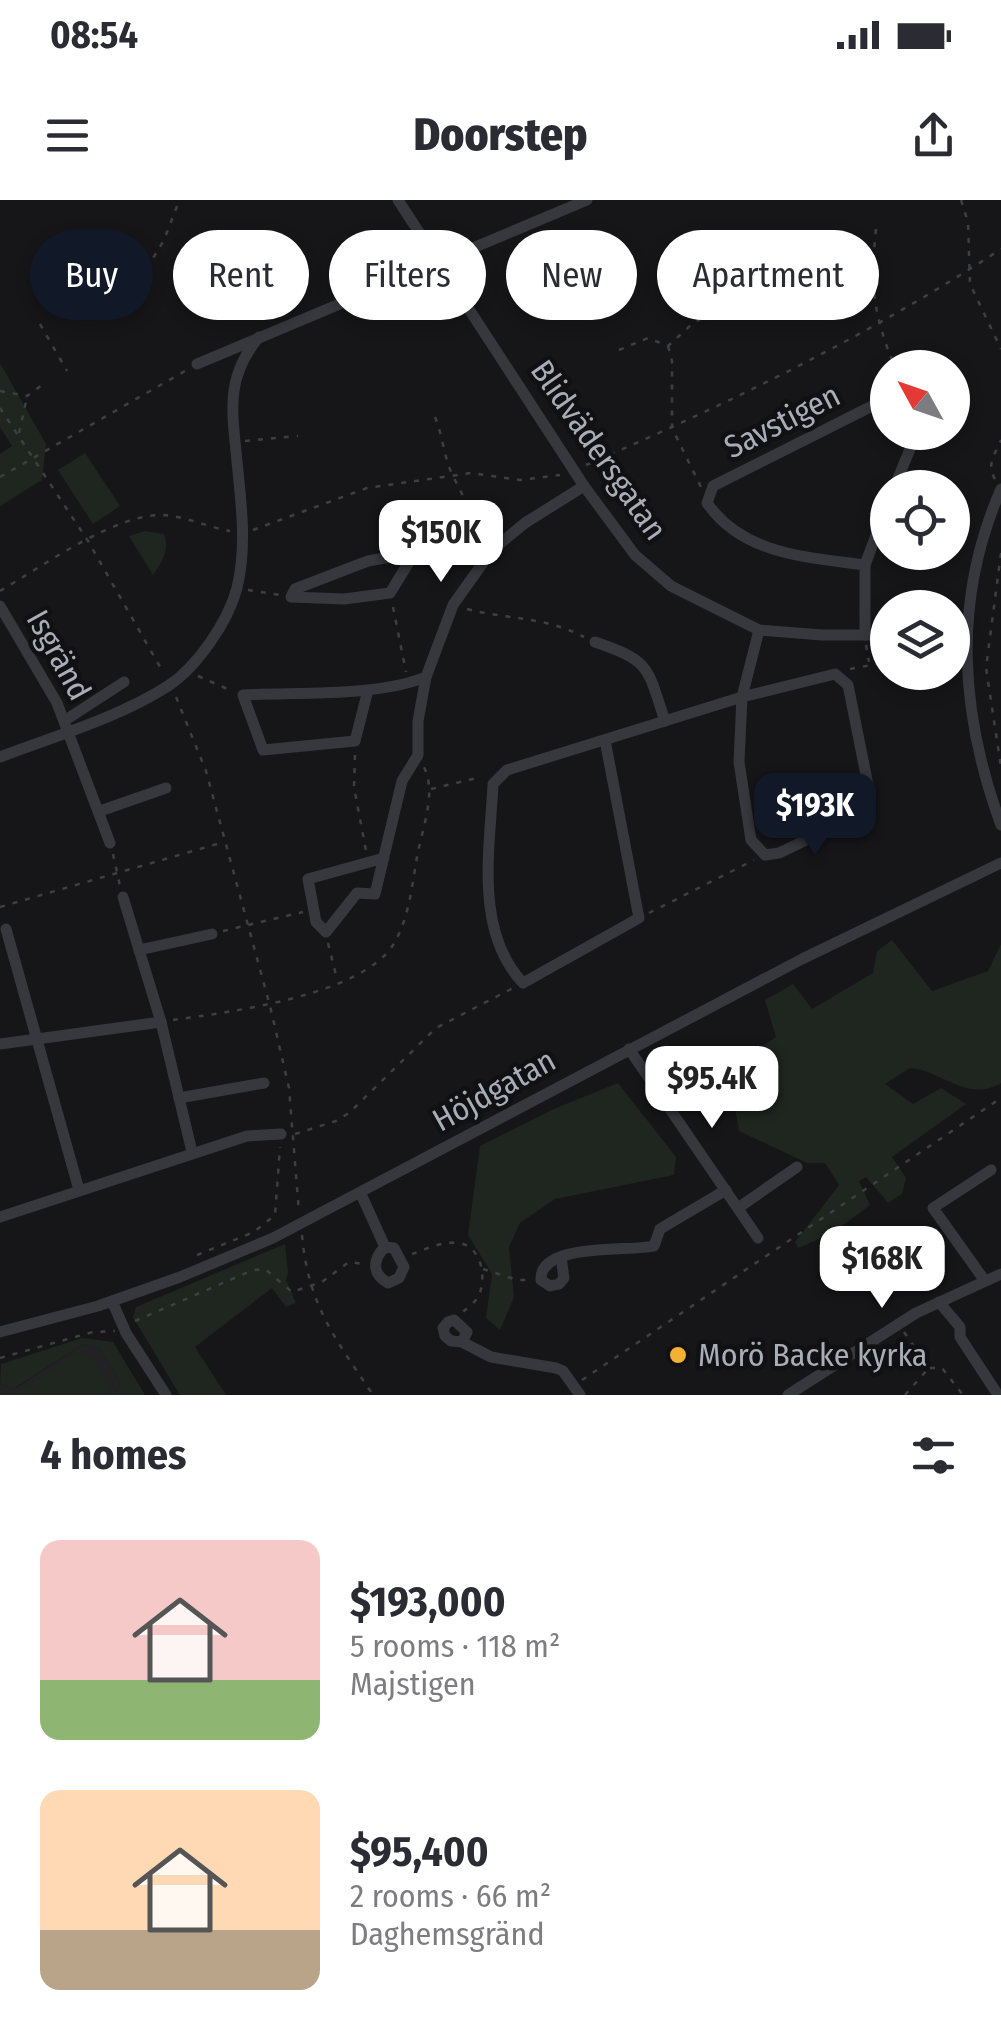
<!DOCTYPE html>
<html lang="en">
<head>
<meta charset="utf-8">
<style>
  :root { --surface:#fff; --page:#f2f2f3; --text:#2b2b33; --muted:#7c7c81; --accent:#111827 }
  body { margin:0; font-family:"Fira Sans Condensed",sans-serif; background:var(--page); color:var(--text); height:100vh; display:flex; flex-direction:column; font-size:38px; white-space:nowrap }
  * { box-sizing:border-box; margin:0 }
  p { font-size:32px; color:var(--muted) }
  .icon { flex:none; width:55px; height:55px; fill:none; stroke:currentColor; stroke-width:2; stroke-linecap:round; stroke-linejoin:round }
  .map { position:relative; height:1195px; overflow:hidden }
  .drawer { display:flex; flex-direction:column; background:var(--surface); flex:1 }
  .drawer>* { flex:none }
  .top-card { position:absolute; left:30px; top:30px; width:942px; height:90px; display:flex; gap:20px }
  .needle { width:65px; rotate:310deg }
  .buttons { position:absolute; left:870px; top:150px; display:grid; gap:20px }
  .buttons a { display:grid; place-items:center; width:100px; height:100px; border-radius:50%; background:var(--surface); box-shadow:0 5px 15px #0003; font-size:50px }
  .price { position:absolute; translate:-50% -85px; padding:0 22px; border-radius:20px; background:#fff; color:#222; font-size:32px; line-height:65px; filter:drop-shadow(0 2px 5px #0008) }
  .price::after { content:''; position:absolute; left:50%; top:60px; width:30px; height:22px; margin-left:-15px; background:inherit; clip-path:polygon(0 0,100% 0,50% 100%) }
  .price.active { background:var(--accent); color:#fff }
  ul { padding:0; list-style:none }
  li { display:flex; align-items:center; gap:30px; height:250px; padding:0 40px }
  li span { display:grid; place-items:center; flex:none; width:280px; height:200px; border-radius:20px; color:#555 }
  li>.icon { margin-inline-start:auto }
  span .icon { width:120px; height:120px; fill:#fffc; stroke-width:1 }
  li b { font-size:42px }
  h2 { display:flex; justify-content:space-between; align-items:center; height:120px; padding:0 40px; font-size:42px }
  .pill { padding:0 35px; border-radius:45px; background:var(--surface); box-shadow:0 5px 15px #0003; font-size:35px; line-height:90px }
  .pill.active { background:var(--accent); color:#fff }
  .status { display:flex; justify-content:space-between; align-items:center; height:70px; padding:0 50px; background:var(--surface); direction:ltr }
  .status svg { height:28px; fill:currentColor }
  header { display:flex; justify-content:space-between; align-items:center; height:130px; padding:0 40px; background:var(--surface); font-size:45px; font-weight:800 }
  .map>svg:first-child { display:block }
</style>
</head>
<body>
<div class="status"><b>08:54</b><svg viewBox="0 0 49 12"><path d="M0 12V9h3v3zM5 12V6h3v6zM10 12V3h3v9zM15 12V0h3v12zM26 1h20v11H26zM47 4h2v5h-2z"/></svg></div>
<header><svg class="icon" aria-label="menu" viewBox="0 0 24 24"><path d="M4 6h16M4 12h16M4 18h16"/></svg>Doorstep<svg class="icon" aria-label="share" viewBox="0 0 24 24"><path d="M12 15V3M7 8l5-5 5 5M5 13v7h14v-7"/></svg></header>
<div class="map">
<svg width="1001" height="1195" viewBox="0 0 1001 1195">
  <rect width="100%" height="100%" fill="#161618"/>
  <path fill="#222225" d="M83 1144 100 1149 121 1184 115 1195H0V1184L16 1188Z"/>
  <g fill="#1e261f">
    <path d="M0 163 46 244 42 280 0 306V254L12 246 0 227Z"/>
    <path d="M85 253 120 306 93 324 58 270Z"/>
    <path d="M145 331 164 334C170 350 162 362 153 375L129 336Z"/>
    <path d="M892 740 932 791 988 771 1001 744V883C967 903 943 871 910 868L885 884 913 904 941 888 966 904 892 957 906 978 902 994 888 1003 866 977 859 981 870 1005 833 1033 798 1048 795 1042 839 985 825 963H807L739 931 734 903 711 877 714 856 739 862 776 837 765 800 793 784 812 809 873 773 877 751Z"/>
    <path d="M618 883 676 957 674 975 555 999 520 1023 509 1047 514 1097 500 1130 486 1118 492 1074 468 1035 480 946 556 908Z"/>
    <path d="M285 1044 288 1073 286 1080 296 1103 286 1107 272 1088 195 1147 226 1195H180L133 1117 136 1107Z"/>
    <path d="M82 1138 113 1142 145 1195H115L121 1184 100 1149 83 1144 15 1188 0 1184 1 1164Z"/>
    <path d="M78 1152 93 1158 110 1187 108 1195H13Z"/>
  </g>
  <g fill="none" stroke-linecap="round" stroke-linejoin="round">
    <g stroke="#3d3f44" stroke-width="2.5" stroke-dasharray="5 8" stroke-linecap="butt">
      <path d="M961 0 968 22 970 84 1001 149"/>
      <path d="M876 29C870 87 873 113 895 168"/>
      <path d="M140 80 164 40 179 1"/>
      <path d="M756 87 788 88 837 65 871 64"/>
      <path d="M40 124 67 171"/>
      <path d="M668 146 672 161V228L701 287"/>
      <path d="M619 150 648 138 668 146 692 124 734 99"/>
      <path d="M0 191 27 196 45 183"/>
      <path d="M0 208 88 341 163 472"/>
      <path d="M435 217C443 236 444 260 454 278 464 299 476 314 469 338"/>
      <path d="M19 233 27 197"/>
      <path d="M245 241 298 236"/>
      <path d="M586 265C730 203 870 135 1001 49"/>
      <path d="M0 277 185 171"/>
      <path d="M995 279C986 265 995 254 1001 240"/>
      <path d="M253 330 367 288 471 273 520 280 560 275"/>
      <path d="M1001 353 986 468 1001 567"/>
      <path d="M248 390 280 395"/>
      <path d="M0 391C41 367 115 314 162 315 184 316 208 327 230 331"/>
      <path d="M393 407 406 472"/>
      <path d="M467 409C509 420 544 416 584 437"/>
      <path d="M866 445 869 462"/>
      <path d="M850 469 888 462"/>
      <path d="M198 476 232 491"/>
      <path d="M176 497 206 571 270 806 289 888 299 1012"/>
      <path d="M355 555 354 587 366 651"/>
      <path d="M431 589 473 579 481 581"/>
      <path d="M113 654 120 686"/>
      <path d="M0 707 224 642"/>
      <path d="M649 713 754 660"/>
      <path d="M223 731 303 712"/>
      <path d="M328 743 337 779"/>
      <path d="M173 820C229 812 360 796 393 745 409 719 412 686 417 657 422 629 437 593 424 567"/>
      <path d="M295 934 336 921 349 913 436 828 513 788"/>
      <path d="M302 1035C308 1105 335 1138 373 1195"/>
      <path d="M412 1054C426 1049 443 1041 458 1043 481 1045 487 1077 479 1095 476 1102 468 1107 463 1112"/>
      <path d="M197 1055 254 1032 275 1015 280 947"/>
      <path d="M483 1069 517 1080H529"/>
      <path d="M135 1121 253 1070 265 1069 292 1092 322 1082 349 1062 364 1064"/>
      <path d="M904 1132 929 1168"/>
      <path d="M0 1158 93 1132 115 1131"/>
      <path d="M930 1168H942L963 1195"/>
      <path d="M582 1180 1001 898"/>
      <path d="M905 1195 928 1169"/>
    </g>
    <g stroke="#37383d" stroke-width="11">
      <path d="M398 0 584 286 635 355 671 386 759 430 822 435H888"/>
      <path d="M197 164 587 0"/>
      <path d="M894 288 917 232"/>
      <path d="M1001 289C952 401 960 513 1001 625"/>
      <path d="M414 354 390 393 344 399 291 397 295 389 368 361 441 348 466 349 482 363"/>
      <path d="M865 365C807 357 743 355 707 303L713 286 888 198"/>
      <path d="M0 406 57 503 110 643"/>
      <path d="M865 435V365L888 303"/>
      <path d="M595 442C651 461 647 467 665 521"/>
      <path d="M368 490 355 541 263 550 243 495C299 492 375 497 426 477"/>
      <path d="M64 521 124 482"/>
      <path d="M605 540 639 718 523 783C474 731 490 649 493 584L507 570 742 497 835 474 848 485 870 595 862 613 779 653 765 655 751 640 739 562 742 497 759 430"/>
      <path d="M0 557C55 536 118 518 168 486 197 467 228 422 237 388 248 343 240 296 236 251 231 205 228 174 259 137"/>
      <path d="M100 611 166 588"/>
      <path d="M384 658 308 679 316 722 326 732 357 693 375 694 402 581 418 555V521L426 477 453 405 492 350 525 323 584 286"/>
      <path d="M123 697 161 822 192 952"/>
      <path d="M6 729 79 990"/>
      <path d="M139 750 212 734"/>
      <path d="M0 844 161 822"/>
      <path d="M629 849 758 1038"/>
      <path d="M179 898 264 883"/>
      <path d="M361 994 385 1047C372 1060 372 1074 388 1083L399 1078 404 1067 394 1048 385 1047"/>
      <path d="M738 1008 797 967"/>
      <path d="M0 1017 247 936 281 934"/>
      <path d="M561 1057 564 1078 559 1084 550 1086 541 1080C539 1042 629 1052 654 1046L660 1029 726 990"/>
      <path d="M985 1081 933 1008 991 970"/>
      <path d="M112 1101 126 1133 166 1195"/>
      <path d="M939 1102 960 1127V1137L998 1195"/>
      <path d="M0 1132 98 1106 180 1077 273 1038 802 759 1001 663"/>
      <path d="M462 1142 467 1132 454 1120 448 1122 443 1128 445 1136 451 1141 462 1142 491 1157 556 1168 563 1171 580 1195"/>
      <path d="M788 1195 916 1113 1001 1074"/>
    </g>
  </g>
  <circle fill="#f2b134" stroke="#111113" stroke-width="4" cx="678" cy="1155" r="10"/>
  <g text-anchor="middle" stroke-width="9" stroke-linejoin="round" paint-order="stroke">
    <g font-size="32" fill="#a8adb8" stroke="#111113">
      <text transform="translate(782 221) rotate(-27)" y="11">Savstigen</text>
      <text transform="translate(599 250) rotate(55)" y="11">Blidvädersgatan</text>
      <text transform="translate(59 455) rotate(61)" y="11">Isgränd</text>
      <text transform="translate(494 890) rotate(-29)" y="11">Höjdgatan</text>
    </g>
    <g font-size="32" fill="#a8adb8" stroke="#111113" text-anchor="start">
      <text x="698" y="1166">Morö Backe kyrka</text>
    </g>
  </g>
</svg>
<div class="buttons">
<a><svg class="needle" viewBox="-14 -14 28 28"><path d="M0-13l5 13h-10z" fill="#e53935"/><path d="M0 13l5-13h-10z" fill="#7c7c81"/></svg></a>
<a><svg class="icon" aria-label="locate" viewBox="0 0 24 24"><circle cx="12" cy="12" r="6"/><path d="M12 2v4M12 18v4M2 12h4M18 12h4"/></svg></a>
<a><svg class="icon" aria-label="layers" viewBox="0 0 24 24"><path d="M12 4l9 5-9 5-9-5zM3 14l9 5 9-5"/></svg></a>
</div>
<b class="price" style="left:441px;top:385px">$150K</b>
<b class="price active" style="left:815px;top:658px">$193K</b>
<b class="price" style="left:712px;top:931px">$95.4K</b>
<b class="price" style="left:882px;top:1111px">$168K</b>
<div class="top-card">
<a class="pill active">Buy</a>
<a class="pill">Rent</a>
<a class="pill">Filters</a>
<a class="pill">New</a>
<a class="pill">Apartment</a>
</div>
</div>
<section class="drawer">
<h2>4 homes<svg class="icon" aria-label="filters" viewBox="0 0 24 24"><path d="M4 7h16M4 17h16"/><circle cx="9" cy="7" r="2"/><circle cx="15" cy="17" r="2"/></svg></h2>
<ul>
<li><span style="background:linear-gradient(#f6c9c9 70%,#8fb573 0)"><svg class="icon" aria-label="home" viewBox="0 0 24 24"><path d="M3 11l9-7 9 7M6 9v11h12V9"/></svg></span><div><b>$193,000</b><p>5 rooms · 118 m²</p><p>Majstigen</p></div></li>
<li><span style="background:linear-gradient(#ffd9b3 70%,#b9a48a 0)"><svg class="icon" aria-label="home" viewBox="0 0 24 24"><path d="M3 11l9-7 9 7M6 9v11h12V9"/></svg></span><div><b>$95,400</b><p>2 rooms · 66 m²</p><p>Daghemsgränd</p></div></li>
</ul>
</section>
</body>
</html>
